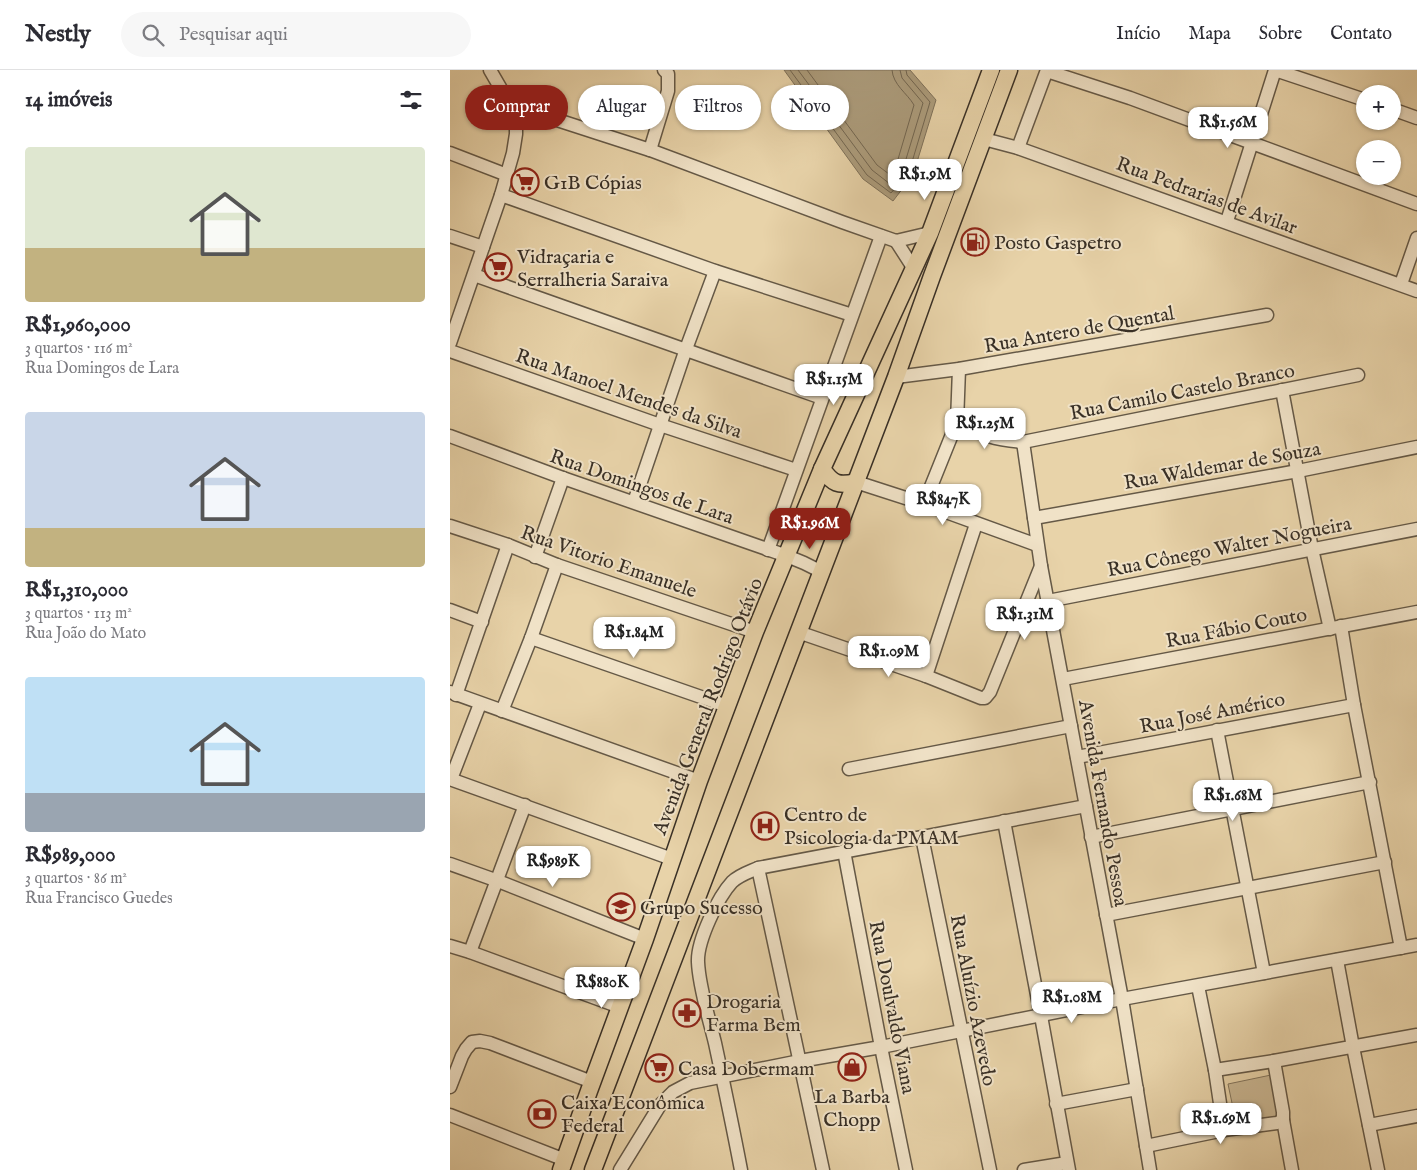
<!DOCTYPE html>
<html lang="pt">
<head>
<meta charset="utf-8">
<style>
  :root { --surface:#fff; --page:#f7f7f7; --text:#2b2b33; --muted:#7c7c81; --line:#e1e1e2; --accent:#8f2418 }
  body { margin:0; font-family:"IM FELL English",serif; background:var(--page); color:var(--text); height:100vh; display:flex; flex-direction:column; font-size:19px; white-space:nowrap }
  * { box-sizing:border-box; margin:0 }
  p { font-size:16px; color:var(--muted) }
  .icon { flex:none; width:28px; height:28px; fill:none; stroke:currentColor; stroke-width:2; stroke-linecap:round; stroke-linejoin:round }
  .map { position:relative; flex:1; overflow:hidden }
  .panel { display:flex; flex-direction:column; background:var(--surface); width:450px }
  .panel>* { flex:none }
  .hud { position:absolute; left:15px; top:15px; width:475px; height:45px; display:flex; gap:10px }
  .controls { position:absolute; left:906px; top:15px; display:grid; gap:10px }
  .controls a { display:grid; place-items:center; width:45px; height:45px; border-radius:50%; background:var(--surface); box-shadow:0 1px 4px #0004; font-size:25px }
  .price { position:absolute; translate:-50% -42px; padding:0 11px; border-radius:10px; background:#fff; color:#222; font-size:16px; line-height:32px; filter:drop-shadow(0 1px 2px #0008) }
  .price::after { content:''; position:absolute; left:50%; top:30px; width:15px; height:11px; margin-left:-8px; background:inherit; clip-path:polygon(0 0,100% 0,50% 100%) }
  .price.current { background:var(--accent); color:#fff }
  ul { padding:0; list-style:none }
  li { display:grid; align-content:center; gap:10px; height:265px; padding:0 25px }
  li span { display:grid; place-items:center; height:155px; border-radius:5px; color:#555 }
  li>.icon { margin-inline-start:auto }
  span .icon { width:90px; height:90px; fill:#fffc; stroke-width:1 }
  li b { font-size:21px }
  h2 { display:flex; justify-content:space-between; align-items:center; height:60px; padding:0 25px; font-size:21px }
  .chip { padding:0 18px; border-radius:22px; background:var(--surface); box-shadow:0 1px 4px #0004; font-size:18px; line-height:45px }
  .chip.current { background:var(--accent); color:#fff }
  header { display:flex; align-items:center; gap:30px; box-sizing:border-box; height:70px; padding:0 25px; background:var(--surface); border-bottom:1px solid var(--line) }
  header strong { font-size:24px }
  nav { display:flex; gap:28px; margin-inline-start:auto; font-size:18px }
  .search { width:350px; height:45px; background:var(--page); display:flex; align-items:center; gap:12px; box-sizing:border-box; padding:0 18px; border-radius:28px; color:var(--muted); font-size:19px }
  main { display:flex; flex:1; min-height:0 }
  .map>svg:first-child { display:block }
</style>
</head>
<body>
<header>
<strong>Nestly</strong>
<div class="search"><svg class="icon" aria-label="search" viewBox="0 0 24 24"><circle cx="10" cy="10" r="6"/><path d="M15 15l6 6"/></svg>Pesquisar aqui</div>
<nav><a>Início</a><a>Mapa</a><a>Sobre</a><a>Contato</a></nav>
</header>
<main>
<section class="panel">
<h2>14 imóveis<svg class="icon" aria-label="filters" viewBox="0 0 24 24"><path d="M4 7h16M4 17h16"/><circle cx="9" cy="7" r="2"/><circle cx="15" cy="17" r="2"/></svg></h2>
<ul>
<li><span style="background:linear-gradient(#dfe7d0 65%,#c2b280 0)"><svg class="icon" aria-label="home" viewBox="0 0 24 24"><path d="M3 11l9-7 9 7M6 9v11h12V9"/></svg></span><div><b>R$1,960,000</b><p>3 quartos · 116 m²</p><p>Rua Domingos de Lara</p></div></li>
<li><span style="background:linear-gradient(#c9d6e8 75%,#c2b280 0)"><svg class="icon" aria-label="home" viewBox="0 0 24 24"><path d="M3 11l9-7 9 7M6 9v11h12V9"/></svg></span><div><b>R$1,310,000</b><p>3 quartos · 113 m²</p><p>Rua João do Mato</p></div></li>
<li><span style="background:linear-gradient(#bfe0f5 75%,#9aa5b1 0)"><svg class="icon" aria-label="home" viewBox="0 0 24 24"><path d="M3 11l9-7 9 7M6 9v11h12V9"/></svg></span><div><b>R$989,000</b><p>3 quartos · 86 m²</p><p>Rua Francisco Guedes</p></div></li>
</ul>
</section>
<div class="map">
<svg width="967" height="1100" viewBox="0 0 967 1100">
  <rect width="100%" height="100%" fill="#e8d3a9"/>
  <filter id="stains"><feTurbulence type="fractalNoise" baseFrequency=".004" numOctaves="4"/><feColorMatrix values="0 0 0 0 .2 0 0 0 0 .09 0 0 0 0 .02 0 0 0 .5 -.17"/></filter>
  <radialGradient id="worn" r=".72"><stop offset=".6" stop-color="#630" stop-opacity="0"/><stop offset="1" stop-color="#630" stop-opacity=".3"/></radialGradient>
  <path fill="#cab793" stroke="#82745c" d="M821 1005 829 1048 787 1057 778 1014Z"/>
  <path fill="#ac9c7c" stroke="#7e715a" d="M334 0H460L486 30 463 105 443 131 413 109Z"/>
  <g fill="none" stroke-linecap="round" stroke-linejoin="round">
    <g stroke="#726651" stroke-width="1">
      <path d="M340 0 417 105 441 123 459 102 480 32 457 5 456 0"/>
      <path d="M348 0 422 100 440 114 453 99 473 33 452 8 450 0"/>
      <path d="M357 0 427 95 439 104 446 96 464 35C457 23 443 15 442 0"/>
    </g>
    <g stroke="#655947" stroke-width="15">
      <g id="minor">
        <path d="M825 0 915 30"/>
        <path d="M597 1 680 28 967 134"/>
        <path d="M942 39 967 48"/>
        <path d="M66 45H87L98 47 200 80 392 152 446 171 480 163"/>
        <path d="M534 69 568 78 967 221"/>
        <path d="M568 78 597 0"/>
        <path d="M200 80 218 21V4L214 0"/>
        <path d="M0 83 57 105"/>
        <path d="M51 125 265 201 402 245"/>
        <path d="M777 151 825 0"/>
        <path d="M0 166 33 177"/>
        <path d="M446 171 464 199"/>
        <path d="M24 205 372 328"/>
        <path d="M951 214 967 168"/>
        <path d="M0 273 51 125 63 83 66 64V45L40 0"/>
        <path d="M0 281 210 355 346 400"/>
        <path d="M446 307 509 299 817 245"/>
        <path d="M832 320 862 479 880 559"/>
        <path d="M507 352C531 365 545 370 573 372L908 305"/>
        <path d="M0 366 113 408 337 486 354 493 372 502"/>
        <path d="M573 372 591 496 672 929 700 1100"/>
        <path d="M406 412 474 434 587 475"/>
        <path d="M184 432 236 279 265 201"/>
        <path d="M474 434 507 352 509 299"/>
        <path d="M584 448 848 401 967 377"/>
        <path d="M0 456 58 475 107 495 305 562"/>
        <path d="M318 480 431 166"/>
        <path d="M85 487 113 408"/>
        <path d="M598 531 967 459"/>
        <path d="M0 540 32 552"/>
        <path d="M891 556 904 635 951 878"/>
        <path d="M348 562 476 606 531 628H535L540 622 591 496"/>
        <path d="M81 568 277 636"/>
        <path d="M476 606 526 454"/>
        <path d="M613 609 967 542"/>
        <path d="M0 622 249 711"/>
        <path d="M6 625 58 475"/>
        <path d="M52 641 81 568 107 495"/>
        <path d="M767 660 814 903"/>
        <path d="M627 687 904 635"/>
        <path d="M399 699 621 656"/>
        <path d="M0 709 222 789"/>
        <path d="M1 709 30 634"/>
        <path d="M554 751 591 946 619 1100"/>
        <path d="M472 767 540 1100"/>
        <path d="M641 767 920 712"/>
        <path d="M394 781 431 977 456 1100"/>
        <path d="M0 794 48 811 195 869"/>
        <path d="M308 798 373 1100"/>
        <path d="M656 845 935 792"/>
        <path d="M0 876 20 882 170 937"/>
        <path d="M20 882 75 735"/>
        <path d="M887 890 903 977 928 1100"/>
        <path d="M748 916 765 1000 774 1060"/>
        <path d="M824 991 833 1042V1050L842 1100"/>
        <path d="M765 1000 824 991 967 965"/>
        <path d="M0 1017 12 986 16 979 22 972 30 971 40 973 142 1012"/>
        <path d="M606 1034 687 1019"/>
        <path d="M0 1045 115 1090"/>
        <path d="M919 1055 967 1046"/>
        <path d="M696 1076 774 1060 827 1053 833 1050"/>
        <path d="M170 1100 210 1035 223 1022 240 1013 350 991 431 977 672 929 967 875"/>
        <path d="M291 1100C283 1058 274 1015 265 973 259 948 249 917 248 892 247 871 268 827 282 812 289 805 299 802 308 798L636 736"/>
        <path d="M574 1100 617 1093"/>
      </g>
    </g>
    <g stroke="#393026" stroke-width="19">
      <g id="major">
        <path d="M372 399C383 414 388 416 406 412"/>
        <path d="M111 1100 139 1021 195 869 249 711 305 562 372 399 480 163 541 0"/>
        <path d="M143 1100 446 307 482 206 559 0"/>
      </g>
    </g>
    <use href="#minor" stroke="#f0e2c7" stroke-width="12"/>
    <use href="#major" stroke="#e8d3a9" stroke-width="16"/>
  </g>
  <defs>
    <g id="supermarket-ring" transform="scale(1.4375)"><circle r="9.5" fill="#f0e2c7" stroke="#8f2418" stroke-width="1.5"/><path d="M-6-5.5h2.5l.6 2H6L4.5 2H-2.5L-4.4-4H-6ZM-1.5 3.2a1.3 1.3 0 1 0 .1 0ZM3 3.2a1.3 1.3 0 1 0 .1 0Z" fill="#8f2418"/></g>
    <g id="fuel-ring" transform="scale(1.4375)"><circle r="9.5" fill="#f0e2c7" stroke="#8f2418" stroke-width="1.5"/><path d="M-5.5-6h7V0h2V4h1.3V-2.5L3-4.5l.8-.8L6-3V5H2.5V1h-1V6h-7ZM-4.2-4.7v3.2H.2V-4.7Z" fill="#8f2418"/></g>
    <g id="hospital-ring" transform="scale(1.4375)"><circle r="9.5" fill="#f0e2c7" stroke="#8f2418" stroke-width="1.5"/><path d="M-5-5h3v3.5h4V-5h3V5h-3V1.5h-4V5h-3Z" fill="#8f2418"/></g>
    <g id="school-ring" transform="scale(1.4375)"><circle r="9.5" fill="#f0e2c7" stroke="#8f2418" stroke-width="1.5"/><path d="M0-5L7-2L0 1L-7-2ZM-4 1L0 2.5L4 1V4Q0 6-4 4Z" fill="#8f2418"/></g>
    <g id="pharmacy-ring" transform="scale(1.4375)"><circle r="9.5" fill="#f0e2c7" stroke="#8f2418" stroke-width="1.5"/><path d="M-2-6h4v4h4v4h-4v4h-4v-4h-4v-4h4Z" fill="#8f2418"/></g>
    <g id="shop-ring" transform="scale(1.4375)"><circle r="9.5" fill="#f0e2c7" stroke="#8f2418" stroke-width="1.5"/><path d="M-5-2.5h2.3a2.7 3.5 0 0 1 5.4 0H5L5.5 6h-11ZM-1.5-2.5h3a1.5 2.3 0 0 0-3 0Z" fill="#8f2418"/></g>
    <g id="bank-ring" transform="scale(1.4375)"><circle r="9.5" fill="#f0e2c7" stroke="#8f2418" stroke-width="1.5"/><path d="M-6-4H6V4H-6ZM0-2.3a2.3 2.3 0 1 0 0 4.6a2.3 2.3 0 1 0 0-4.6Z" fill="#8f2418"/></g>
  </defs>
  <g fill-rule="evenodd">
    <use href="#supermarket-ring" x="75" y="112"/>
    <use href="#fuel-ring" x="525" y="172"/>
    <use href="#supermarket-ring" x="48" y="197"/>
    <use href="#hospital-ring" x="315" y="756"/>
    <use href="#school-ring" x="171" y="837"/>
    <use href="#pharmacy-ring" x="237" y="943"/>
    <use href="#shop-ring" x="402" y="997"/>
    <use href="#supermarket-ring" x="209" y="998"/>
    <use href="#bank-ring" x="92" y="1044"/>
  </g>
  <g text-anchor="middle" stroke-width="4" stroke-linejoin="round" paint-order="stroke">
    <g font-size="20" fill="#393026" stroke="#f0e2c7" text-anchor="start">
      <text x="94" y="119">G1B Cópias</text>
      <text x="544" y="179">Posto Gaspetro</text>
      <text x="67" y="193">Vidraçaria e<tspan x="67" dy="23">Serralheria Saraiva</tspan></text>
      <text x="334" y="751">Centro de<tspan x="334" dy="23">Psicologia da PMAM</tspan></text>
      <text x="190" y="844">Grupo Sucesso</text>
      <text x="256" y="938">Drogaria<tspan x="256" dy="23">Farma Bem</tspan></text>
      <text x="228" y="1005">Casa Dobermam</text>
      <text x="402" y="1033" text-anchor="middle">La Barba<tspan x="402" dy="23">Chopp</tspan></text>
      <text x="111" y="1039">Caixa Econômica<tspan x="111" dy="23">Federal</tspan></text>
    </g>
    <g font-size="20" fill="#393026" stroke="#f0e2c7">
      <text transform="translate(757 125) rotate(20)" y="7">Rua Pedrarias de Avilar</text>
      <text transform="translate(629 259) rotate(-10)" y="7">Rua Antero de Quental</text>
      <text transform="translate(732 321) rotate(-11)" y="7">Rua Camilo Castelo Branco</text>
      <text transform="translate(179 323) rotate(19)" y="7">Rua Manoel Mendes da Silva</text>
      <text transform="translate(772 395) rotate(-10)" y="7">Rua Waldemar de Souza</text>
      <text transform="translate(192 416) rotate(19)" y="7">Rua Domingos de Lara</text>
      <text transform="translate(779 476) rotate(-11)" y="7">Rua Cônego Walter Nogueira</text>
      <text transform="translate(159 491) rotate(19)" y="7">Rua Vitorio Emanuele</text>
      <text transform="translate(786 557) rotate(-11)" y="7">Rua Fábio Couto</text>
      <text transform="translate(257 636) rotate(-69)" y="7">Avenida General Rodrigo Otávio</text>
      <text transform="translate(762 642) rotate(-11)" y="7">Rua José Américo</text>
      <text transform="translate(654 733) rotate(80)" y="7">Avenida Fernando Pessoa</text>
      <text transform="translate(524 930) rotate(79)" y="7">Rua Aluízio Azevedo</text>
      <text transform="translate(443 937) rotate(79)" y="7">Rua Doulvaldo Viana</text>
    </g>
  </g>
  <rect width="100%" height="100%" filter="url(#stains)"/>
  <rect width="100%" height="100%" fill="url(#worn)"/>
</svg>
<div class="controls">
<a>+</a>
<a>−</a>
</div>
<b class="price" style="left:778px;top:79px">R$1.56M</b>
<b class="price" style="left:475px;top:131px">R$1.9M</b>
<b class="price" style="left:384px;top:336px">R$1.15M</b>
<b class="price" style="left:535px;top:380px">R$1.25M</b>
<b class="price" style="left:493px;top:456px">R$847K</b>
<b class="price current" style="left:360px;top:480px">R$1.96M</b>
<b class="price" style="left:575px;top:571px">R$1.31M</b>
<b class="price" style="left:184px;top:589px">R$1.84M</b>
<b class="price" style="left:439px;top:608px">R$1.09M</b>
<b class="price" style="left:783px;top:752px">R$1.68M</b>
<b class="price" style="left:103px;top:818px">R$989K</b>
<b class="price" style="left:152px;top:939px">R$880K</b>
<b class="price" style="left:622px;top:954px">R$1.08M</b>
<b class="price" style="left:771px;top:1075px">R$1.69M</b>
<div class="hud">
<a class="chip current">Comprar</a>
<a class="chip">Alugar</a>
<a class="chip">Filtros</a>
<a class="chip">Novo</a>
</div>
</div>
</main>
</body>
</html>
